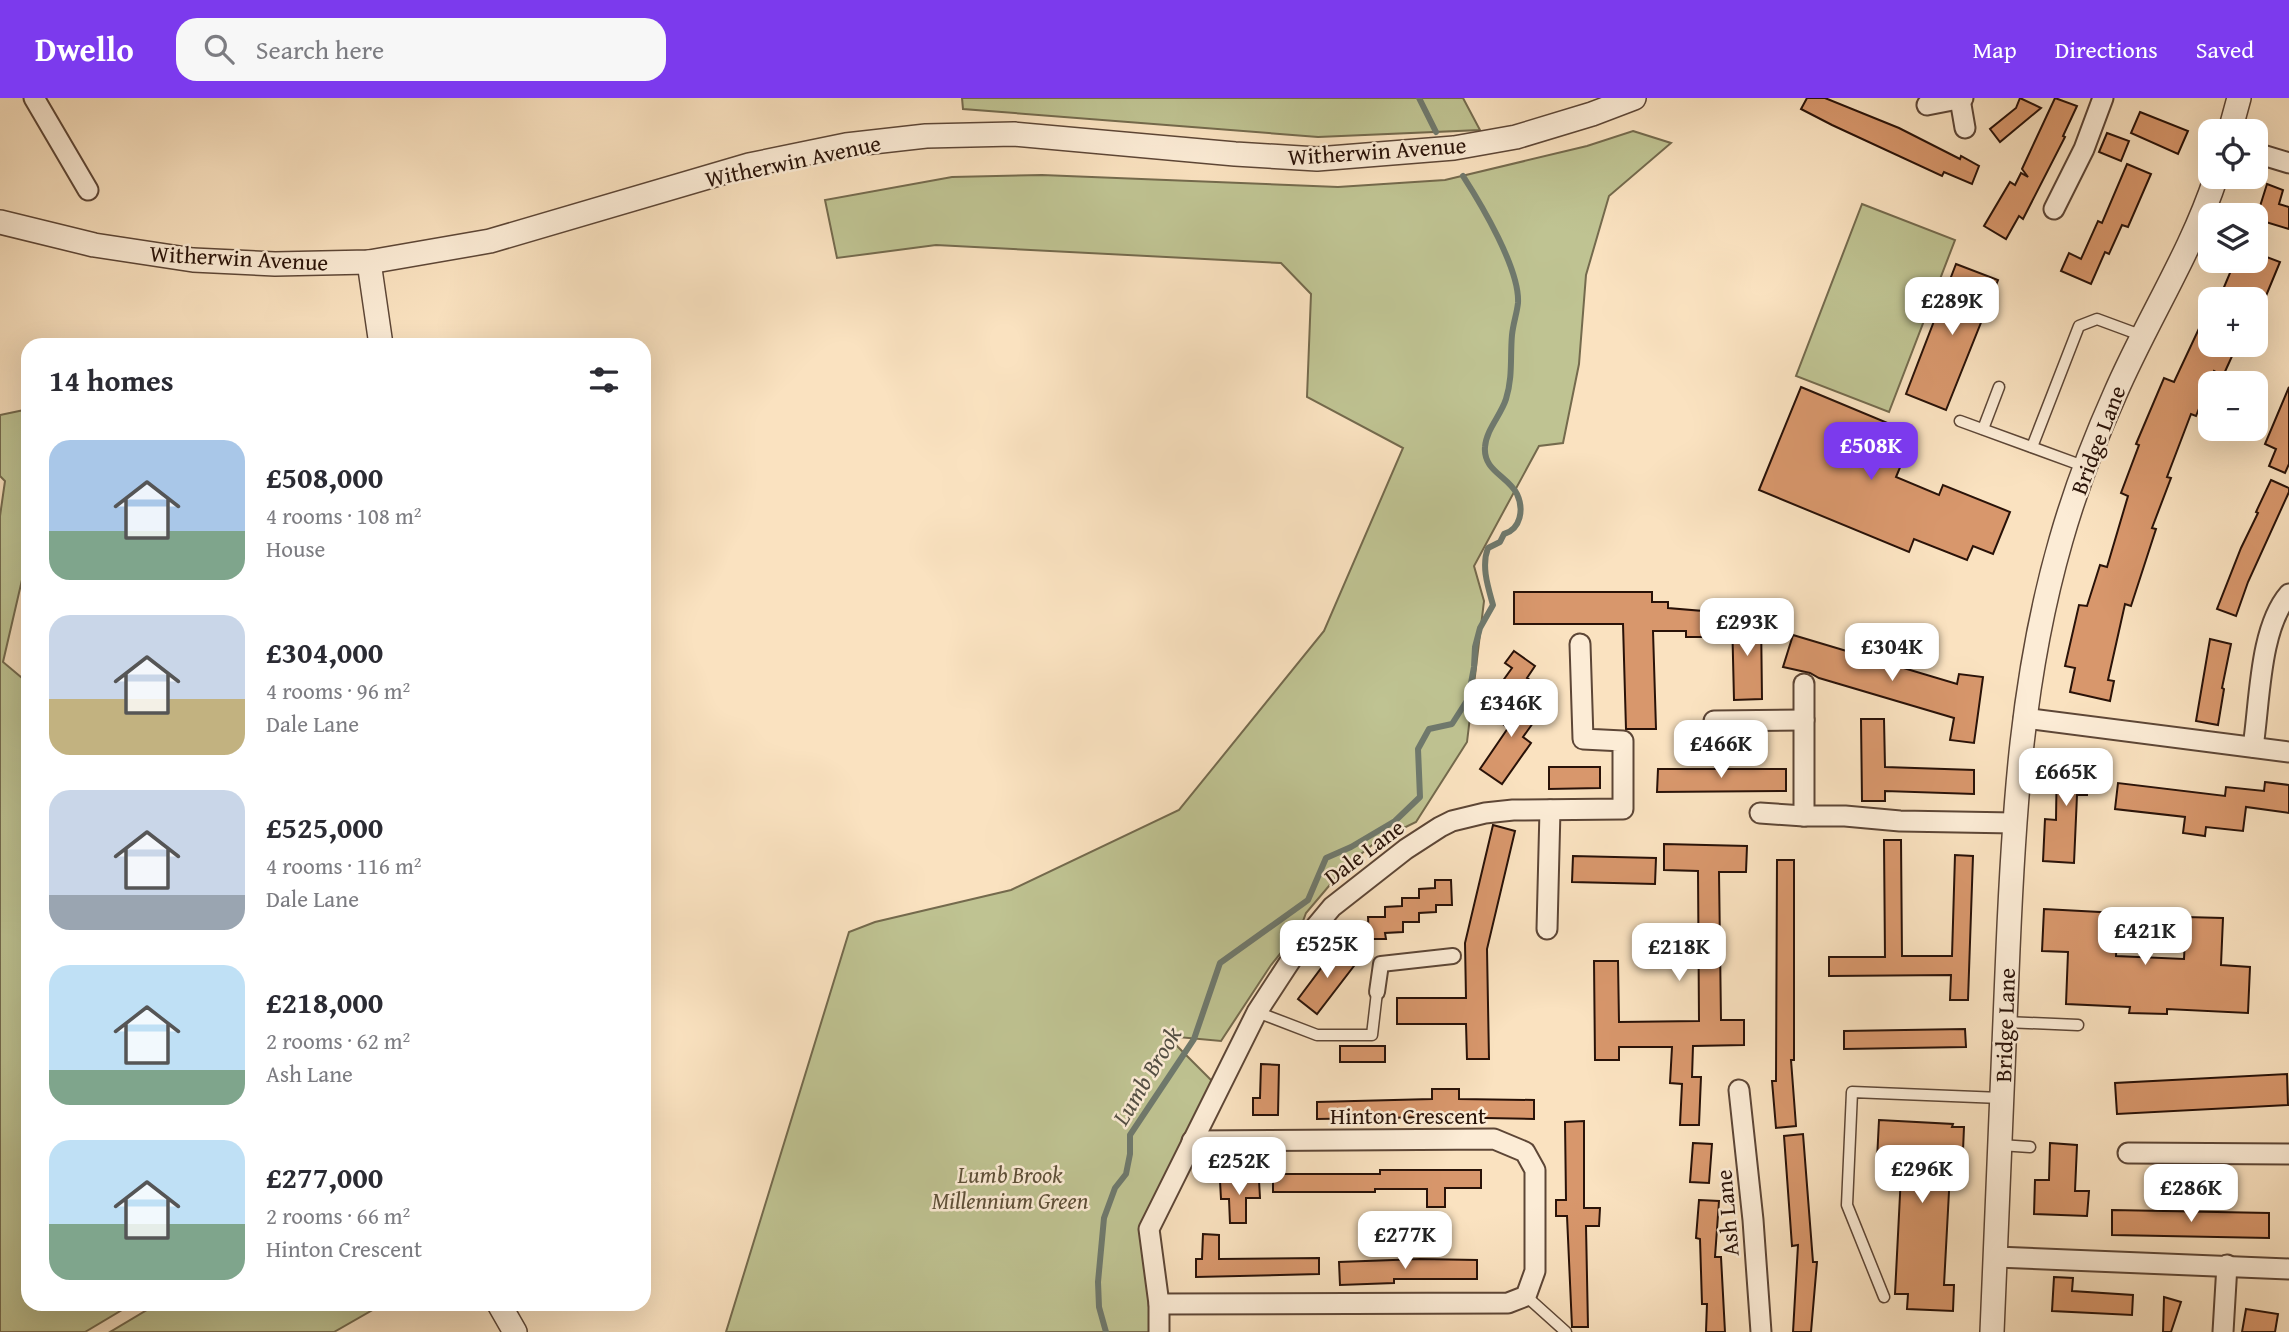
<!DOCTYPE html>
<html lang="en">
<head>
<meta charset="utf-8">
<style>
  :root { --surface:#fff; --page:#f7f7f7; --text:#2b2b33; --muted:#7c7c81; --accent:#7c3aed }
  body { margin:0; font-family:"Gentium Book Plus",serif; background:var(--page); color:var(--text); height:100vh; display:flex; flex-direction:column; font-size:26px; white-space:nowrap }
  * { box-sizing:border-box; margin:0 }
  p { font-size:23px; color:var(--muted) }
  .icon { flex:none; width:38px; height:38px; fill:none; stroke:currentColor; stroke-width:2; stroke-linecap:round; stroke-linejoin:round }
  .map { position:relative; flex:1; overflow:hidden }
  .details { position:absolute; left:21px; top:240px; width:630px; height:973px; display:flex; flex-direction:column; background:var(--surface); border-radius:21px; box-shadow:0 7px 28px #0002 }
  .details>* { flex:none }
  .tools { position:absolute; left:2198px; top:21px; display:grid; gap:14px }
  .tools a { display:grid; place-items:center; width:70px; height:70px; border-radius:14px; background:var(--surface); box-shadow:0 7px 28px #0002; font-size:35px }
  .price { position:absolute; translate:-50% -60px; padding:0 16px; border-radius:14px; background:#fff; color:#222; font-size:23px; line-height:46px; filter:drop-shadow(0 2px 4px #0008) }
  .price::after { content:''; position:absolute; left:50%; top:42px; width:21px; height:16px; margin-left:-10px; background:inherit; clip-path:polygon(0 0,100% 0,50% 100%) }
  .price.current { background:var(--accent); color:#fff }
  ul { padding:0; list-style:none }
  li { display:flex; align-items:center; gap:21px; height:175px; padding:0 28px }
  li span { display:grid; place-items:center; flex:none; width:196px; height:140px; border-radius:21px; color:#555 }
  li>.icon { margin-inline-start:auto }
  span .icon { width:84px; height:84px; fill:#fffc; stroke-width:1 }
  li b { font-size:30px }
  h2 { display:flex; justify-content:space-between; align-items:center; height:84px; padding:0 28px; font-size:30px }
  header { display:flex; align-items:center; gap:42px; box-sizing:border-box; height:98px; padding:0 35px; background:var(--accent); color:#fff }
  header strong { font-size:33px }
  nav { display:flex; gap:38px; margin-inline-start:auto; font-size:24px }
  .search { width:490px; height:63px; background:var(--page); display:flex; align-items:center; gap:18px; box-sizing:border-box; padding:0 24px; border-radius:21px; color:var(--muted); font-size:26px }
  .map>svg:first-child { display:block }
</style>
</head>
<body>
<header>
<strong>Dwello</strong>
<div class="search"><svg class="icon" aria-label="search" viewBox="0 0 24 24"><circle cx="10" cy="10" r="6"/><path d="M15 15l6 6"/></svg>Search here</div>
<nav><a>Map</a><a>Directions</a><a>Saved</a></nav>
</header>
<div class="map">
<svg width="2289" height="1234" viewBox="0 0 2289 1234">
  <rect width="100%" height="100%" fill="#fae2c0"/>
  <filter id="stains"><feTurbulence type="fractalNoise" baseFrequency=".00286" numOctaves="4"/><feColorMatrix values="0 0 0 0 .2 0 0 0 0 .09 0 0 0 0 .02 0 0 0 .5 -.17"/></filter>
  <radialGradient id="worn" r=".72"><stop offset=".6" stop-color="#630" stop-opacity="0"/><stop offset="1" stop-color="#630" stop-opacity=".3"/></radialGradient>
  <g fill="#bfc392" stroke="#746a4d" stroke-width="2">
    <path d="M962 0H1463L1480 32 1318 39 963 11Z"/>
    <path d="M1633 33 1671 45 1609 98 1586 177 1579 266 1563 345 1539 348 1474 468 1484 503 1467 644 1416 724 1377 743 1345 769 1306 815 1300 831 1271 867 1221 943 1167 938 1218 989 1149 1131 1151 1234H726L849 834 875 824 1011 792 1179 712 1324 533 1403 350 1307 299 1311 196 1281 165 936 147 837 160 825 102 952 79 1042 77 1338 89 1445 82 1587 48Z"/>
    <path d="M1862 106 1955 142 1889 314 1796 278Z"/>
    <path d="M24 312 28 363V456L3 564 28 585V1206H132L85 1234H0V418L5 383 0 378V317Z"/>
    <path d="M157 1206H383L334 1234H110Z"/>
  </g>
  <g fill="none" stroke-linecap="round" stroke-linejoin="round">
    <g stroke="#6f796d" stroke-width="6">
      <path d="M1419 0 1436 34"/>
      <path d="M1106 1234 1099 1209 1098 1184 1104 1120 1115 1090 1126 1076 1130 1056V1037L1194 941 1220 865 1308 802 1326 760 1351 749 1395 723 1420 699 1418 651 1429 631 1452 626 1468 601 1474 569 1475 549 1480 530 1493 507C1488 489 1481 468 1488 450L1500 444 1504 436C1521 431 1524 411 1517 396 1508 378 1483 373 1485 349 1486 332 1501 317 1506 301 1513 279 1510 258 1512 237 1513 226 1517 215 1518 205 1520 171 1481 106 1463 78"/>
    </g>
  </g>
  <g fill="#d8976c" stroke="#291208" stroke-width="2">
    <path d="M1807 0H1825L1899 30 1960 61 1961 58 1979 68 1972 86 1944 74 1942 78 1832 27 1801 11Z"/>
    <path d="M2020 0 2041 10 2000 44 1990 31 2016 10Z"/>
    <path d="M2055 0 2077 8 2063 38 2065 39 2023 121 2019 118 2006 141 1984 128 2010 84 2015 87 2021 75 2028 79 2022 71Z"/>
    <path d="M2140 14 2188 33 2178 56 2131 35Z"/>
    <path d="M2107 35 2129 43 2121 63 2099 54Z"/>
    <path d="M2127 66 2151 76 2128 129 2122 127 2109 156 2105 154 2091 186 2061 173 2069 155 2081 161 2098 123 2102 125Z"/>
    <path d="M2267 86 2283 92 2279 106 2289 109V131L2256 121Z"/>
    <path d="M2256 155 2280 164 2256 222V201H2219L2235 163H2256Z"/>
    <path d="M1956 166 1998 182 1946 312 1906 296Z"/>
    <path d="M2210 207V247L2233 256 2223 278 2214 273 2196 318 2191 316 2167 379 2171 380 2152 430 2156 431 2131 508 2125 506 2108 582 2114 583 2110 603 2070 594 2075 570 2065 568 2079 507 2087 508 2100 467 2107 469 2128 398 2121 395 2139 347 2136 346 2164 280 2174 284Z"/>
    <path d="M1801 289 1914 336 1896 379 1939 397 1943 387 2010 414 1993 456 1973 448 1967 462 1914 441 1909 454 1759 392Z"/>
    <path d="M2289 289V366L2285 375 2269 368 2276 351 2265 346Z"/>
    <path d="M2271 382 2289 390V394L2248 484 2236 518 2217 511 2241 450 2258 415 2256 414Z"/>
    <path d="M1514 494H1652V504H1668V510L1703 513V539H1686V533H1653L1656 631H1626L1623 526H1514Z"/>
    <path d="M1732 518H1761L1762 601 1734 602Z"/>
    <path d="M1793 537 1957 586 1959 576 1983 579 1974 645 1950 642 1954 620 1819 580 1810 575 1783 569Z"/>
    <path d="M2210 541 2231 546 2222 590 2224 591 2218 627 2196 623Z"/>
    <path d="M1514 553 1535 568 1527 580 1533 584 1523 598 1502 584 1512 570 1505 565Z"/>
    <path d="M1515 593 1537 608 1528 621 1533 625 1523 639 1531 645 1502 686 1480 671 1508 630 1499 623 1509 609 1506 606Z"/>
    <path d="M1861 621H1884L1885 669 1974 672V696L1885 693V703H1862Z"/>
    <path d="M2057 655H2087V697H2077L2074 765 2043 763 2045 721 2056 722Z"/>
    <path d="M1549 669H1600V690L1549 691Z"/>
    <path d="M1658 671H1786V693L1657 694Z"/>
    <path d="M2265 684 2289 687V715L2246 709 2243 733 2206 729 2205 738 2183 735 2185 719 2115 711 2118 685 2225 698 2226 689 2264 693Z"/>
    <path d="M1493 727 1515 733 1487 851 1489 961H1467L1466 926H1397V900H1466L1465 845Z"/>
    <path d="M1884 742H1901L1902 858H1952L1955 757 1973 758 1968 902H1950L1951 877 1829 878V859H1885Z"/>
    <path d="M1664 746 1747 748 1746 774H1719L1721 922H1744V947L1693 948 1692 979H1701L1699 1027H1680L1682 986 1670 985 1672 949H1619V962H1595L1594 863H1618L1619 924 1699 923 1698 773 1664 772Z"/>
    <path d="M1573 758 1656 760 1655 786 1572 784Z"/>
    <path d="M1777 762H1794V962H1791L1796 1028 1776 1030 1772 983H1776Z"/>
    <path d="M1435 782H1451L1452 807H1436V814L1419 815V824H1403V834L1385 835 1386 841H1369L1368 819H1385V809L1402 808V800H1419V791L1435 790Z"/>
    <path d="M2044 811 2118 815 2116 858 2184 861 2186 819 2223 820 2221 867 2250 869 2248 915 2167 911V916L2129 915 2130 909 2066 906 2068 854 2042 853Z"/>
    <path d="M1337 849 1357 864 1317 916 1298 901Z"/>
    <path d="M1965 931 1966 949 1844 951V933Z"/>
    <rect x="1340" y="948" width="45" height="16"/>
    <path d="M1261 966 1279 967 1278 1017H1253V1000H1260Z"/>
    <path d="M2287 976 2288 1007 2117 1016 2115 985Z"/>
    <path d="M1432 991H1459V1001L1534 1002V1021L1432 1019 1317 1021V1004L1432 1001Z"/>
    <path d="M1879 1022 1953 1026 1952 1029H1964L1962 1076 1950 1075 1944 1187H1954L1953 1213 1907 1211 1908 1196H1895L1901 1077 1884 1076V1062H1877Z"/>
    <path d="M1584 1023V1110H1600L1599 1128H1586L1588 1229H1572L1567 1118H1556V1102H1566L1565 1024Z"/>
    <path d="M1803 1036 1813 1164H1817L1811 1234H1793L1798 1147 1792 1148 1784 1038Z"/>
    <path d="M1693 1045 1712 1046 1709 1085 1690 1084Z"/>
    <path d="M2050 1045 2077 1047 2075 1093H2089L2087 1118 2034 1116 2035 1082H2049Z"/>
    <path d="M1380 1072H1481V1090H1445V1109H1427V1091H1375V1094H1273V1076H1380Z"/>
    <path d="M1259 1082 1260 1100H1246V1125H1230L1229 1101H1221L1220 1083Z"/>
    <path d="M1699 1102 1719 1103 1715 1159H1721L1725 1234H1706L1707 1206H1702L1700 1141 1696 1140Z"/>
    <path d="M2112 1112 2269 1115V1140L2112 1137Z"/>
    <path d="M1203 1136 1219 1137V1161L1319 1160V1176L1196 1179V1161H1202Z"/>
    <path d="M1420 1161 1477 1162V1181H1394V1185L1340 1187 1339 1164Z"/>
    <path d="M2054 1179 2073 1180 2072 1193 2133 1197 2132 1217 2052 1213Z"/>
    <path d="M2164 1199 2181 1204 2171 1234H2163Z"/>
    <path d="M2246 1211 2278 1216 2275 1234H2242Z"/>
  </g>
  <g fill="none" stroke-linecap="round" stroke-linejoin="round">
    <g stroke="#5d4636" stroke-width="13">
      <g id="service">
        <path d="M1960 323 2086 369"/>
        <path d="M1983 331 1999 289"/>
        <path d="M2032 349 2079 228 2097 221 2143 238"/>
        <path d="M1257 914 1317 937H1372L1377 894"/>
        <path d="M2005 924 2078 927"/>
        <path d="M2000 1047 2030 1049"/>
        <path d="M1526 1198 1566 1234"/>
        <path d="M1884 1199 1847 1107 1852 994 2001 1000"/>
      </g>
    </g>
    <g stroke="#5d4636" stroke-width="18">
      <path id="pedestrian" d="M1377 894 1381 866 1453 858"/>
    </g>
    <g stroke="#5d4636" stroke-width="23">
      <g id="minor">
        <path d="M34 0 88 92"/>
        <path d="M1960 1 1965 30"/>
        <path d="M1927 7 1963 0"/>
        <path d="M2256 55 2289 65"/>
        <path d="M2054 111 2084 51 2103 0"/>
        <path d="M1804 586V718"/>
        <path d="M2024 620 2289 654"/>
        <path d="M1714 623 1804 622"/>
        <path d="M2253 649C2260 604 2259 531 2289 496"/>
        <path d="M1760 715 1804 718H1845L1900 723 2014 725"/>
        <path d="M1547 831 1550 712"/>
        <path d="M1739 992 1753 1122 1761 1234"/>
        <path d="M2128 1055 2289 1056"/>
        <path d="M1996 1159 2289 1171"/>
        <path d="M1159 1206 1508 1205 1526 1198 1535 1173V1072L1525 1054 1494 1041 1192 1043"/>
        <path d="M1159 1234V1206L1149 1131 1257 914 1302 845 1332 809 1406 751 1440 729 1452 723 1485 715 1513 712 1623 711V643L1583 641 1580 546"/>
        <path d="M2223 1234 2227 1167"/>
      </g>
    </g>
    <g stroke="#5d4636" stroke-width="26">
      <g id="tertiary">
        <path d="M2230 33 2239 0"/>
        <path d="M0 124 94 147 193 162 275 166 369 164 490 143 749 67 846 47 926 38 1014 36 1235 56 1317 61 1454 50 1516 39 1592 16 1634 0"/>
        <path d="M369 164 381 247"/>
        <path d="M499 1206 515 1234"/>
        <path d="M1992 1234C1998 1106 2002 979 2008 851 2014 711 2022 577 2061 442 2075 393 2094 343 2115 296 2147 222 2191 155 2216 79"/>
      </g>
    </g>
    <use href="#service" stroke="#fcecd6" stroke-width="10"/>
    <use href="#pedestrian" stroke="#fcecd6" stroke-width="14"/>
    <use href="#minor" stroke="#fcecd6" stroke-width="19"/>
    <use href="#tertiary" stroke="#fcecd6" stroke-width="23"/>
  </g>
  <g text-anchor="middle" stroke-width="5" stroke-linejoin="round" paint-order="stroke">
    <g font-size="23" fill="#291208" stroke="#fcecd6">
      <text transform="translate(1377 53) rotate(-4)" y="8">Witherwin Avenue</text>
      <text transform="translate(793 63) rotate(-12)" y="8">Witherwin Avenue</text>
      <text transform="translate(239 160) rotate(3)" y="8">Witherwin Avenue</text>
      <text transform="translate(2098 342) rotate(-69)" y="8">Bridge Lane</text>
      <text transform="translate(1364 754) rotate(-37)" y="8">Dale Lane</text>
      <text transform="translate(2005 927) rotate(-88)" y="8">Bridge Lane</text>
      <text x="1408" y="1026">Hinton Crescent</text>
      <text transform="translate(1727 1115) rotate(-95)" y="8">Ash Lane</text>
    </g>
    <g font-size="23" font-style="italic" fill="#5e5038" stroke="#fcecd6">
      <text x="1010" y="1085">Lumb Brook<tspan x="1010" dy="26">Millennium Green</tspan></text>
    </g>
    <g font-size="24" font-style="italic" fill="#524e43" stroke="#fcecd6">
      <text transform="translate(1147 978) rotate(-59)" y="8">Lumb Brook</text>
    </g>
  </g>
  <rect width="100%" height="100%" filter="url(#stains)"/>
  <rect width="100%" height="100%" fill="url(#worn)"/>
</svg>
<div class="tools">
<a><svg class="icon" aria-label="locate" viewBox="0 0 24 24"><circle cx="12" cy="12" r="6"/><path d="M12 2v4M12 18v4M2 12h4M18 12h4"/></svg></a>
<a><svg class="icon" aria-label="layers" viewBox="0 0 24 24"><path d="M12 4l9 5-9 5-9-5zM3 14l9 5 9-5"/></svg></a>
<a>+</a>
<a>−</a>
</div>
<b class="price" style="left:1952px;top:239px">£289K</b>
<b class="price current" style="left:1871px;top:384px">£508K</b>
<b class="price" style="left:1747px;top:560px">£293K</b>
<b class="price" style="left:1892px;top:585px">£304K</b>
<b class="price" style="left:1511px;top:641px">£346K</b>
<b class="price" style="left:1721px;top:682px">£466K</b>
<b class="price" style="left:2066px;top:710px">£665K</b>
<b class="price" style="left:2145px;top:869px">£421K</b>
<b class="price" style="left:1327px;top:882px">£525K</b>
<b class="price" style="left:1679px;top:885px">£218K</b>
<b class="price" style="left:1239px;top:1099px">£252K</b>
<b class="price" style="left:1922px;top:1107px">£296K</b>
<b class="price" style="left:2191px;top:1126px">£286K</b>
<b class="price" style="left:1405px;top:1173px">£277K</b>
<section class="details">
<h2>14 homes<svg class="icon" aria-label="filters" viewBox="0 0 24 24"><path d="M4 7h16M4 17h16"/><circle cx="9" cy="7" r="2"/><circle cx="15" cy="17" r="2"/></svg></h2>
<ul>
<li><span style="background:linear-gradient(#a9c7e8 65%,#7fa58c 0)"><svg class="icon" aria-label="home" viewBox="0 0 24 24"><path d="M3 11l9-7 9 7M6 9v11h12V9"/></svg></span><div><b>£508,000</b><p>4 rooms · 108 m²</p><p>House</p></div></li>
<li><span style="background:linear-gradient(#c9d6e8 60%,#c2b280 0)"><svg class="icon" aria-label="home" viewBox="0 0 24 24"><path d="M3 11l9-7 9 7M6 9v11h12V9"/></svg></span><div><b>£304,000</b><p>4 rooms · 96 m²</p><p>Dale Lane</p></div></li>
<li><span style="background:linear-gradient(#c9d6e8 75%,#9aa5b1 0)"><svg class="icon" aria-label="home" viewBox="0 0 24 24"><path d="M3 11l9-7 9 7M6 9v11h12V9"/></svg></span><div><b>£525,000</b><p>4 rooms · 116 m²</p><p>Dale Lane</p></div></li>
<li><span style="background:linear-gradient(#bfe0f5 75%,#7fa58c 0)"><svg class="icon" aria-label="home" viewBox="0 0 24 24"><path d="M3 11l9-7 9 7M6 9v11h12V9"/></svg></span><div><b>£218,000</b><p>2 rooms · 62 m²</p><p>Ash Lane</p></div></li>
<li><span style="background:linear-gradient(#bfe0f5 60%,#7fa58c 0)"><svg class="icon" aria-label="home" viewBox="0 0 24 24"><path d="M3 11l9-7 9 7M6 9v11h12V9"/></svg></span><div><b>£277,000</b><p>2 rooms · 66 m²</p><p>Hinton Crescent</p></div></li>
</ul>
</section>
</div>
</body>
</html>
